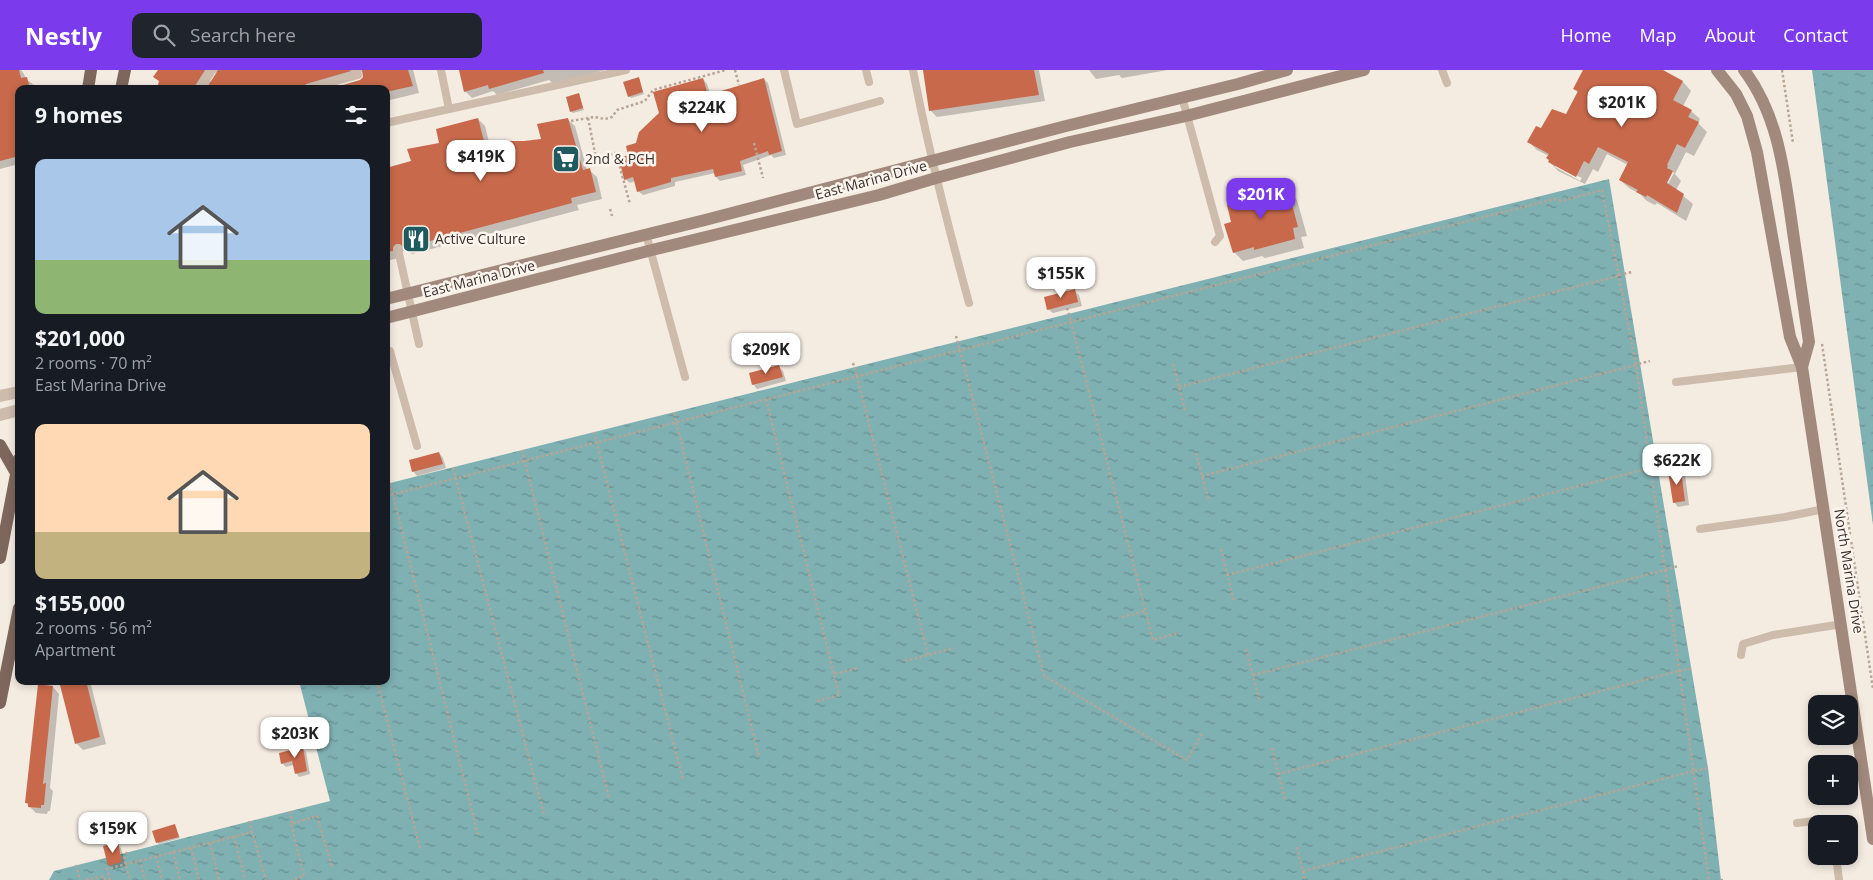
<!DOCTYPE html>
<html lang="en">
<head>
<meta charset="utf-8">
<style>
  :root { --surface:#171b24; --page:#20242c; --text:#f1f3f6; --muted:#9ea1a6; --accent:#7c3aed }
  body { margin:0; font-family:"Open Sans",sans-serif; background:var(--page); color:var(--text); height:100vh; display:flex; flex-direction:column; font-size:19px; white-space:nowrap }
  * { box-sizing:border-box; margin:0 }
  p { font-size:16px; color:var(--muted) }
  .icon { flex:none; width:28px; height:28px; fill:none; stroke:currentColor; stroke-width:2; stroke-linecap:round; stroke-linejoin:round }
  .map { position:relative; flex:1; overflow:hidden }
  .panel { position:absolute; left:15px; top:15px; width:375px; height:600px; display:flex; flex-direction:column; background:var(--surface); border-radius:10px; box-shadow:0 2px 8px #0003 }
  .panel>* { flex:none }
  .buttons { position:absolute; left:1808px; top:625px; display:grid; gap:10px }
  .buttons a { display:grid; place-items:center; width:50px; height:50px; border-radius:10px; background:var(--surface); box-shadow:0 2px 8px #0003; font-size:25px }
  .price { position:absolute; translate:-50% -42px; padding:0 11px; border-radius:10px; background:#fff; color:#222; font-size:16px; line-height:32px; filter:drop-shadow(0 1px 2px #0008) }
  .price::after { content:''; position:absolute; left:50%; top:30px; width:15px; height:11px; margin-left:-8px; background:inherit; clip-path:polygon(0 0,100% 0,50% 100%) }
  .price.active { background:var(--accent); color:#fff }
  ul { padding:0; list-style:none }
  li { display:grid; align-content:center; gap:10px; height:265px; padding:0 20px }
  li span { display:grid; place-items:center; height:155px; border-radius:10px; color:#555 }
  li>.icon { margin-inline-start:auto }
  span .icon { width:90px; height:90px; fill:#fffc; stroke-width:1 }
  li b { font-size:21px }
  h2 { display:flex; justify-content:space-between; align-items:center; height:60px; padding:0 20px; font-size:21px }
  header { display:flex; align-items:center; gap:30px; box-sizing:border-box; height:70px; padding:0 25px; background:var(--accent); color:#fff }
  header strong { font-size:24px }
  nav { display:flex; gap:28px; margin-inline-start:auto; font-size:18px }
  .search { width:350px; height:45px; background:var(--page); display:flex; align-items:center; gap:12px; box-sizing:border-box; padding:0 18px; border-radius:10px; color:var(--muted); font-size:19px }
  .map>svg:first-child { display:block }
</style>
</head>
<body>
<header>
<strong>Nestly</strong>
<div class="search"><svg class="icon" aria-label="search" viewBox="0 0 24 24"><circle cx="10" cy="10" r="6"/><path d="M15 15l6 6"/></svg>Search here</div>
<nav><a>Home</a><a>Map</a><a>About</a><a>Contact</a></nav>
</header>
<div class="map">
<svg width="1873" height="810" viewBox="0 0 1873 810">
  <defs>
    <pattern id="water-ripples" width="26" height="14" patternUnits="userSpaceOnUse" patternTransform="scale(1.25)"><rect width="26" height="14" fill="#7fb0b2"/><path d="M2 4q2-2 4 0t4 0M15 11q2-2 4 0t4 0" fill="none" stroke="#699091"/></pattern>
  </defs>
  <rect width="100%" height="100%" fill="#f4ebe1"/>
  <g fill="url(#water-ripples)">
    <path d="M1812 0H1873V455Z"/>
    <path d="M1609 109 1708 698 1721 810H49L54 801 330 731 299 611H386V414Z"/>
  </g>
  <g fill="#0003" fill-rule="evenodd">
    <path d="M6 0H21L24 4 26 9 34 15 35 19H19V94L0 99V2Z"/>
    <path d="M160 0H413L419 23 386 31V19L364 9V2L362 1 358 8 319 19H159ZM220 1 212 12 210 11 215 3Z"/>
    <path d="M460 0H605L555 15 549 10 497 25 493 21 472 28 465 21Z"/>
    <path d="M1039 0 1045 31 937 47 931 41 924 1Z"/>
    <path d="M1089 0H1168L1122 8 1119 5 1096 9Z"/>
    <path d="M1584 0H1660L1683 12 1691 21 1683 36 1691 41 1700 49 1698 53 1707 62 1694 86 1686 82 1675 104 1681 111 1676 120 1693 134 1686 151 1657 133 1655 135 1647 131 1640 124 1629 118 1620 110 1628 95 1607 84 1598 102 1593 99 1585 114 1558 101 1550 92 1549 86 1537 80 1529 72 1541 60 1566 46 1578 23 1574 19ZM1555 95 1582 108 1580 111 1555 97ZM1672 101 1674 103 1665 119 1663 118Z"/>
    <path d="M638 9 644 24 631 28 629 26Z"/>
    <path d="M703 9 707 14 711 25 764 9 768 13 786 85 774 88 771 85 743 95 746 105 720 111 716 107 715 103 675 112V116L643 125 638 121 635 111 630 113 625 109 630 86 637 74Z"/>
    <path d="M579 24 584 40 573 43 571 41Z"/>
    <path d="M478 49 485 56 489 72H524L542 70 567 49 575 56 587 100H589L597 107 602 129 577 135 579 140 412 184 408 181 404 180 400 184 399 188 386 191V100L413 92Z"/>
    <path d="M1277 118 1281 122 1288 121 1297 130 1307 166 1301 167 1304 178 1265 188 1262 186 1243 191 1234 182 1233 153Z"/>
    <path d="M1074 221 1079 225 1082 236 1053 243 1048 239Z"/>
    <path d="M779 297 783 301 786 311 757 319 753 314Z"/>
    <path d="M439 383 443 388 446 398 417 406 413 401Z"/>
    <path d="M1681 401 1685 405 1689 435 1678 437 1674 432Z"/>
    <path d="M60 611H90L106 674 83 680 76 673Z"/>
    <path d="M53 617 59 624 50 718 53 721 50 741H48L47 744 36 743 26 733Z"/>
    <path d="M302 679 306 682 310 704 299 707 296 703 294 695 286 697 282 693Z"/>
    <path d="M176 758 180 768 159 774 157 773Z"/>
    <path d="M117 774 121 778 126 796 113 800 109 795Z"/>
  </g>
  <g fill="#c8694b">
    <path d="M0 0H19L21 8 27 7 30 19H19V86L0 91Z"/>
    <path d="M158 0H205L193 19H157L159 11 153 7Z"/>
    <path d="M218 0H350L351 1 306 14 302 19H206Z"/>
    <path d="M362 0H408L413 16 386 22V19H329L360 10 363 7Z"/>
    <path d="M459 0H543L544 3 489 19 488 15 464 22Z"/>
    <path d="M923 0H1034L1039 25 929 41Z"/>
    <path d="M1583 0H1663L1683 11 1673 30 1692 40 1688 47 1699 52 1685 78 1677 74 1667 95 1668 96 1667 98 1673 101 1667 113 1684 124 1677 143 1647 125 1646 127 1636 122 1638 120 1619 110 1628 92 1598 77 1589 94 1584 91 1576 107 1548 92 1549 90 1546 88 1549 84 1527 72 1536 56 1541 58 1552 39 1566 44 1578 21 1573 19Z"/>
    <path d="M639 7 643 22 628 27 623 12Z"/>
    <path d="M703 8 708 25 764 8 782 81 769 85 768 81 740 91 742 101 715 107 713 99 671 108V112L637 122 633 107 624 110 619 88 628 85 626 76 636 73 639 62 659 43 653 22Z"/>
    <path d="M579 23 583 38 570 42 566 27Z"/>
    <path d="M478 48 484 71H524L541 69 537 54 568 48 583 100 590 98 596 122 571 128 572 133 404 178 400 174H396L393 177V181L386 182V98L411 91 407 79 439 73 436 59Z"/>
    <path d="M1277 117 1279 122 1288 119 1298 157 1293 158 1295 169 1254 180V177L1233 183 1224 154 1231 152 1227 135 1237 133 1236 128Z"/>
    <path d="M1075 219 1078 232 1047 240 1044 227Z"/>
    <path d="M779 295 783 307 752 315 749 303Z"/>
    <path d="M439 382 443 394 412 402 409 390Z"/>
    <path d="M1681 400 1685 431 1673 433 1668 401Z"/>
    <path d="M59 611H86L100 667 75 674Z"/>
    <path d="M38 614 53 616 43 714 46 713 44 735H41V738L28 737V733H25Z"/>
    <path d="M303 677 307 701 295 704 292 691 281 694 279 683Z"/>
    <path d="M175 754 179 767 156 773 152 761Z"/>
    <path d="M118 772 122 792 108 796 103 776Z"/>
  </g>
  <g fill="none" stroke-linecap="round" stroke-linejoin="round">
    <g stroke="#b9a596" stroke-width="2.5" stroke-dasharray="2.5 2.5" stroke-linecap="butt">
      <path d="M735 0 739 15"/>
      <path d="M1782 0 1793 73"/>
      <path d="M588 48 596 88 616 83 630 134"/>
      <path d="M571 51 594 47 605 49 612 47 617 40 645 31 653 20 726 0"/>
      <path d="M754 73 763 108"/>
      <path d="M610 139 612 146"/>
      <path d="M1619 205 1632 202"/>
      <path d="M1067 238 1071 251"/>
      <path d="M1071 252 1153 570 1179 563"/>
      <path d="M956 266 960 281"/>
      <path d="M1822 274 1873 619"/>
      <path d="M960 280 1044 606 1187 690 1202 664"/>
      <path d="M853 293 857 306"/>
      <path d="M1173 294 1185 340"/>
      <path d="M1634 295 1650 291"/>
      <path d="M857 306 928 585"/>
      <path d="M1179 317 1618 206"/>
      <path d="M766 329 839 625 817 631"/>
      <path d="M674 343 759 687"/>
      <path d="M594 362 683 710"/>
      <path d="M522 380 609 728"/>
      <path d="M1196 383 1209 432"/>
      <path d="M453 398 544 745"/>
      <path d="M1649 399 1664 396"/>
      <path d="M1202 406 1636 295"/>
      <path d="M390 413 478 765"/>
      <path d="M386 426 1555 129 1561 131 1602 120 1636 295 1709 810"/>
      <path d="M1221 479 1234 532"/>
      <path d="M1665 500 1678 496"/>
      <path d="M1227 505 1650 398"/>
      <path d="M1122 547 1145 541"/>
      <path d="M1246 579 1260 632"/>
      <path d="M905 591 954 578"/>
      <path d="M1679 601 1692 598"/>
      <path d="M835 604 857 598"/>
      <path d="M1253 605 1665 500"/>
      <path d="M377 611 420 778"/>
      <path d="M1272 678 1285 730"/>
      <path d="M1695 701 1708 698"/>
      <path d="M1278 704 1679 601"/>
      <path d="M290 741 292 753"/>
      <path d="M249 751 252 762"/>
      <path d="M234 766 245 810"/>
      <path d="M210 773 219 810"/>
      <path d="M1297 777 1305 810"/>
      <path d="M191 778 199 810"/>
      <path d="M127 782 124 789 130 810"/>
      <path d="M173 782 180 810"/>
      <path d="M156 786 162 810"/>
      <path d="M140 790 145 810"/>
      <path d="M76 795 80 810"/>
      <path d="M1303 801 1694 701"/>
      <path d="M295 809 304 806 291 754 317 746 332 797"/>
      <path d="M86 810 104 806 105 810"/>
      <path d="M110 810 107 799 252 762 266 810"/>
      <path d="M1721 810H1723"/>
    </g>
    <g stroke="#cdbbac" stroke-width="8">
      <path d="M784 0 797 54 880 31"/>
      <path d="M866 0 869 12"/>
      <path d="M913 0C928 79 948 156 969 233"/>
      <path d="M1442 0 1447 13"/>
      <path d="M199 19 212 0"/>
      <path d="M307 19 358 5 356 0"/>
      <path d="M1182 27 1220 166 1215 172"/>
      <path d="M449 39 626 0"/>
      <path d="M386 53 449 39 441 0"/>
      <path d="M646 164 685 307"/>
      <path d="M398 179 419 274"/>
      <path d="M390 281 417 376"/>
      <path d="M1676 312 1802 297"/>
      <path d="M1700 459 1785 447 1824 439"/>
      <path d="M1741 585 1743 574 1773 565 1842 554"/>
      <path d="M1797 753 1831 749V754"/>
      <path d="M1836 786 1839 810"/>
    </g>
    <g stroke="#cdbbac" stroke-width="12">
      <path d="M0 326 19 322"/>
      <path d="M0 345 19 340"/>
    </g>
    <g stroke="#a18a7d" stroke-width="12">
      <path d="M1717 0 1736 24 1747 46 1757 82 1790 267 1802 297 1873 769"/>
      <path d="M1744 0C1778 45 1784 100 1792 155 1798 194 1803 233 1809 272L1802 297"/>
      <path d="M386 229 705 150 1066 56 1238 14 1287 0"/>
      <path d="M386 248 652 180 879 125 936 108 1070 72 1186 46 1364 0"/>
    </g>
    <g stroke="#7d675c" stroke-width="12">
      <path d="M88 19 91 0"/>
      <path d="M121 19 125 0"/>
      <path d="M0 375 16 403"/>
      <path d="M0 488 19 389"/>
      <path d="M0 633 19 538"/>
    </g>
  </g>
  <defs>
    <g id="supermarket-square" transform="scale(1.4375)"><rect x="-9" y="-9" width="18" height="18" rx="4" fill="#1f5a5e" stroke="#fbf5ee"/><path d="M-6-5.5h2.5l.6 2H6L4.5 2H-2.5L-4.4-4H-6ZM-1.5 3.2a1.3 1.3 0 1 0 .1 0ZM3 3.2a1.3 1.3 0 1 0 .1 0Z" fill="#fff"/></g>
    <g id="restaurant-square" transform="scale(1.4375)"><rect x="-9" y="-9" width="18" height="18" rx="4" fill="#1f5a5e" stroke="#fbf5ee"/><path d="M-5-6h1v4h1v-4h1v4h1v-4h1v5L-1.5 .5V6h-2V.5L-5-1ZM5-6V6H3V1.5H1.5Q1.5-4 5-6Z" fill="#fff"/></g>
  </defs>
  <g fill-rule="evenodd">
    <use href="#supermarket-square" x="566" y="89"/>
    <use href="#restaurant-square" x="416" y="169"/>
  </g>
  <g text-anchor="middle" stroke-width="5" stroke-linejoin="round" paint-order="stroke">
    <g font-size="14" fill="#3b302b" stroke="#fbf5ee" text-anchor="start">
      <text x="585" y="94">2nd &amp; PCH</text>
      <text x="435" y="174">Active Culture</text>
    </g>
    <g font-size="14" fill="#3b302b" stroke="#fbf5ee">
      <text transform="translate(871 110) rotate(-15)" y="5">East Marina Drive</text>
      <text transform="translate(479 209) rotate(-14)" y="5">East Marina Drive</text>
      <text transform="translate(1849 501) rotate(81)" y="5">North Marina Drive</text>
    </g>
  </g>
</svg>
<div class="buttons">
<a><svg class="icon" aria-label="layers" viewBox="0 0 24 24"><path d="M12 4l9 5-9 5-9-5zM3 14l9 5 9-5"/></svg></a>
<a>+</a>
<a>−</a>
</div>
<b class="price" style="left:1622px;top:58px">$201K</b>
<b class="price" style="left:702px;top:63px">$224K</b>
<b class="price" style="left:481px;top:112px">$419K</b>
<b class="price active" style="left:1261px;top:150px">$201K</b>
<b class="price" style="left:1061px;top:229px">$155K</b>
<b class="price" style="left:766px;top:305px">$209K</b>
<b class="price" style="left:1677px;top:416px">$622K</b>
<b class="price" style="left:295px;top:689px">$203K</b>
<b class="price" style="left:113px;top:784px">$159K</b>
<section class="panel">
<h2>9 homes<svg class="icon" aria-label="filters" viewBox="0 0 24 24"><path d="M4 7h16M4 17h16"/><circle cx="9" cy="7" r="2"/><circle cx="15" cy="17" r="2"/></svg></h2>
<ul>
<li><span style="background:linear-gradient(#a9c7e8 65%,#8fb573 0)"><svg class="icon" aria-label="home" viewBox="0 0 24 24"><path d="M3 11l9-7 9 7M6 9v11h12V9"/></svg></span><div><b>$201,000</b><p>2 rooms · 70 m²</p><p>East Marina Drive</p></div></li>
<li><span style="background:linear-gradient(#ffd9b3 70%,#c2b280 0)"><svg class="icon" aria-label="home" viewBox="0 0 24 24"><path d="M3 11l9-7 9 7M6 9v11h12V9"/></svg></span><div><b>$155,000</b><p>2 rooms · 56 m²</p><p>Apartment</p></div></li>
</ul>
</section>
</div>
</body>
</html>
